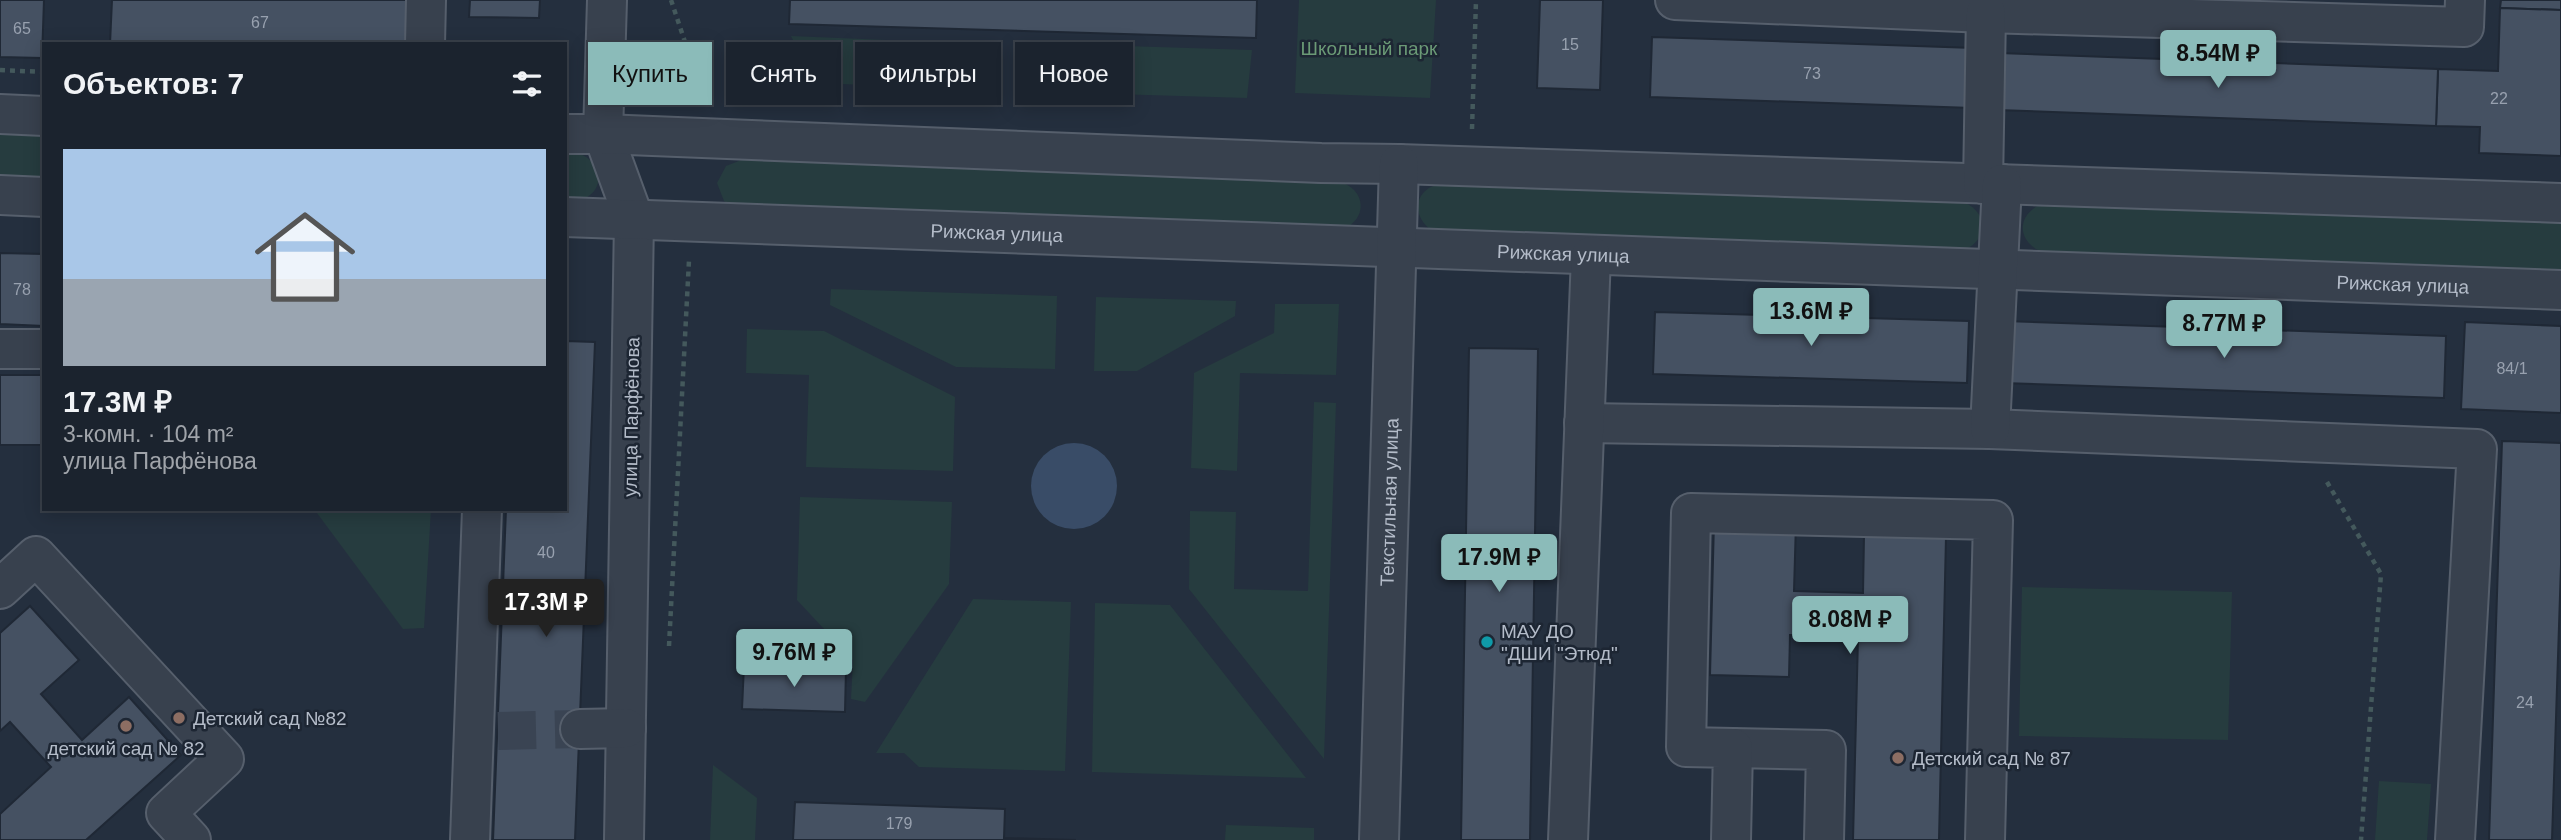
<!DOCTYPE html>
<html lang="ru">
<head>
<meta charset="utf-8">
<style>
  :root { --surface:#1b232e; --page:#282f3a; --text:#f1f3f6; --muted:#a0a4aa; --line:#39404a; --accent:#8bbbb9 }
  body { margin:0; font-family:Arial,sans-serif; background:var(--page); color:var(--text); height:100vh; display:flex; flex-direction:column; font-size:26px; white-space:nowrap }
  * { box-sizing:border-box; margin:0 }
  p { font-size:23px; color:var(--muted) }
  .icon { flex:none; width:38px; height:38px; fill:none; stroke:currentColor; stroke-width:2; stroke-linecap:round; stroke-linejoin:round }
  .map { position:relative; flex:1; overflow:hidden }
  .panel { position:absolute; left:42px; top:42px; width:525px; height:469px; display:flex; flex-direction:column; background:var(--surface); border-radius:0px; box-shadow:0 4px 18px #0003,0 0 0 2px var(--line) }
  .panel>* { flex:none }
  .banner { position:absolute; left:588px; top:42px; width:665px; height:63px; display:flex; gap:14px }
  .price { position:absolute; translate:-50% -60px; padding:0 16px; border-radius:7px; background:var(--accent); color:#111; font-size:23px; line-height:46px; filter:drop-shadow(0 2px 4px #0008) }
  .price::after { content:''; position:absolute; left:50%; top:42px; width:21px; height:16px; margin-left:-10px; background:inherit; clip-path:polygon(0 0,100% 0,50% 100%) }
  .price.on { background:#222; color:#fff }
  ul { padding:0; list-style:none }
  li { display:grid; align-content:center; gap:14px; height:371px; padding:0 21px }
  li+li { border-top:2px solid var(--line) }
  li span { display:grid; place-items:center; height:217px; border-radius:0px; color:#555 }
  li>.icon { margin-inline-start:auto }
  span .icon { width:126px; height:126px; fill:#fffc; stroke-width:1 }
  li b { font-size:30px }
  h2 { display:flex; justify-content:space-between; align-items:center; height:84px; padding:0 21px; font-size:30px }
  .chip { padding:0 24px; border-radius:0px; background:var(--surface); box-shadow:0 4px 18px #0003,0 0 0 2px var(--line); font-size:24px; line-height:63px }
  .chip.on { background:var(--accent); color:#111 }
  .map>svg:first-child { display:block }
</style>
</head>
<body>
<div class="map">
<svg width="2561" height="840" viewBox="0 0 2561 840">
  <rect width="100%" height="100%" fill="#242f3e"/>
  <g fill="#263c3f">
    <path d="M1299 0H1436L1430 98 1295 93Z"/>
    <path d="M791 36 983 44 990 51 972 89 815 83Z"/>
    <path d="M1062 44 1252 50 1247 98 1080 93Z"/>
    <path d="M0 130 44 132V182L0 181Z"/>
    <path d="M565 151C599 151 611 188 583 199 578 201 571 201 565 202Z"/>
    <path d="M744 159 1337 181C1364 187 1370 216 1344 229L732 207 724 201 717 183 726 166Z"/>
    <path d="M1444 183 1958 200C1986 208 1992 236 1965 250L1432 231C1409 214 1415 187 1444 183Z"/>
    <path d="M2039 205 2561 220V271L2047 254C2020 246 2013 219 2039 205Z"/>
    <path d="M831 289 1057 296 1055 369 956 367 830 305Z"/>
    <path d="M1096 297 1236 301 1235 316 1137 371H1094Z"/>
    <path d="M1275 304H1339L1336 375 1240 373 1237 471 1191 468 1194 373 1274 333Z"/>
    <path d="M747 329 824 331 955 397 953 471 806 467 809 375 746 373Z"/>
    <path d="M1314 402 1336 403 1324 759 1189 589 1190 511 1236 512 1234 589 1308 591Z"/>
    <path d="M800 497 952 502 949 584 865 702 851 699 853 660 797 600Z"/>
    <path d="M314 509H431L424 628 403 629Z"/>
    <path d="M2022 587 2232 592 2228 740 2019 736Z"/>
    <path d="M973 599 1071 602 1065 771 919 767 904 753H876Z"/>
    <path d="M1095 603 1170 605 1306 778 1092 772Z"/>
    <path d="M713 765 757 798 755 840H710Z"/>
    <path d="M2379 781 2431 784 2427 840H2375Z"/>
    <path d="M1226 825 1314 828V840H1225Z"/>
  </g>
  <circle fill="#394c67" cx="1074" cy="486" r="43"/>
  <g fill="#455162" stroke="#1f2835" stroke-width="2">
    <path d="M0 0H44L42 58 0 57Z"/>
    <path d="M112 0H409L407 44H110Z"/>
    <path d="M470 0H540L539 18 469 17Z"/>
    <path d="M790 0H1257L1256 38 789 24Z"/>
    <path d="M1540 0H1603L1600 90 1537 88Z"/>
    <path d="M2501 0H2561V10L2500 8Z"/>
    <path d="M2500 8 2561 10V156L2479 153 2480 127 2436 126 2438 69 2498 71Z"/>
    <path d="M1652 37 1974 48 1972 108 1650 97Z"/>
    <path d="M1999 53 2438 69 2436 126 1997 110Z"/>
    <path d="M0 253 44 254V326L0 324Z"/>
    <path d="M1655 312 1969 321 1967 383 1653 374Z"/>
    <path d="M2005 321 2446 336 2444 398 2002 383Z"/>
    <path d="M2465 322 2561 326V413L2461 409Z"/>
    <path d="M565 341 595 342 575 840H493L506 509H565Z"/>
    <path d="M1469 348 1538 349 1530 840H1461Z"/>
    <path d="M0 375H42L41 445H0Z"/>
    <path d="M2502 441 2561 443V565L2552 840H2489Z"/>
    <path d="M1714 521 1796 522 1794 591 1863 593 1864 535 1946 537 1939 840H1853L1858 637 1790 635 1789 677 1710 675Z"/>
    <path d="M30 606 79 660 41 694 82 740 129 697 181 755 86 840H0V814L51 767 10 722 0 731V633Z"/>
    <path d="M744 665 846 668 845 712 742 709Z"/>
    <path d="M795 802 1005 809 1004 838 1076 840H793Z"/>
  </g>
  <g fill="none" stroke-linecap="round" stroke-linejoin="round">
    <path stroke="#3a4453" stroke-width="38" stroke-dasharray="38 19" stroke-linecap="butt" d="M498 731 580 729"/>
    <g stroke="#565f6c" stroke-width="42">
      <g id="minor">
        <path d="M607 0 603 134 634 219 624 840"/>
        <path d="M1675 0 1986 13 2464 27 2465 0"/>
        <path d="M425 44 426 0"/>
        <path d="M0 114 44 116"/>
        <path d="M565 134H603L1321 163 1399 164 2561 203"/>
        <path d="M1983 184 1986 13"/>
        <path d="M0 195 44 197"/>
        <path id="s1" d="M565 217 2561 290"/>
        <path d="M0 349H44"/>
        <path d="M1584 423 1990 429 2477 449 2455 840"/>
        <path d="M1990 429 2002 184"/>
        <path d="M0 589 36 556 224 759 166 813 191 840"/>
        <path d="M580 729 626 728"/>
        <path d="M1733 748 1826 750 1824 840"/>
        <path d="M470 840 482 509"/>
        <path id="s2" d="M1379 840 1399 164"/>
        <path d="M1568 840 1591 256"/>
        <path d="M1731 840 1733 748 1686 747 1691 513 1993 520 1985 840"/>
      </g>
    </g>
    <g stroke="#44595c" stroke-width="4.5" stroke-dasharray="5 5" stroke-linecap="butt">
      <path d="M671 0 687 48 694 101"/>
      <path d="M0 70 44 72"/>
      <path d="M1472 129 1476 0"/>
      <path d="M2327 482 2381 574 2361 840"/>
      <path d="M669 646 689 260"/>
    </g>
    <use href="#minor" stroke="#38414e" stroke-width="38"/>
  </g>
  <circle fill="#0f9aa8" stroke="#1d2633" stroke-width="2.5" cx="1487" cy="642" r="7"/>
  <g fill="#8d6e63" stroke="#1d2633" stroke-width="2.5">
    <circle cx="179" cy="718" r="7"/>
    <circle cx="126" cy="726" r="7"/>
    <circle cx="1898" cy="758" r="7"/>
  </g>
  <g text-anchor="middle" stroke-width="5" stroke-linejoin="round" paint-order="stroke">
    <g font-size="16" fill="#98a1af">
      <text x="260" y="28">67</text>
      <text x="22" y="34">65</text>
      <text x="1570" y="50">15</text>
      <text x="1812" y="79">73</text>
      <text x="2499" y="104">22</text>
      <text x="22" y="295">78</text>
      <text x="2512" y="374">84/1</text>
      <text x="546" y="558">40</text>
      <text x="2525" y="708">24</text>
      <text x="899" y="829">179</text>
    </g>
    <g font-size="19" fill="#6b9a76" stroke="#1d2633">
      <text x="1369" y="55">Школьный парк</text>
    </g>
    <g font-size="19" fill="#b4bcc9" stroke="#1d2633">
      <text dy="7" stroke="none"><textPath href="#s1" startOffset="432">Рижская улица</textPath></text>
      <text dy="7" stroke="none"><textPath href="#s1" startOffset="999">Рижская улица</textPath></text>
      <text dy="7" stroke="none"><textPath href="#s1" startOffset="1839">Рижская улица</textPath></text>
      <text transform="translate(631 417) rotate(-89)" y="7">улица Парфёнова</text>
      <text dy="7" stroke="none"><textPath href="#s2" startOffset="338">Текстильная улица</textPath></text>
    </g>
    <g font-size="19" fill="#b4bcc9" stroke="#1d2633" text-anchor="start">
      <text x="1501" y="638">МАУ ДО<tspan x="1501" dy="22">"ДШИ "Этюд"</tspan></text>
      <text x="193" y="725">Детский сад №82</text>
      <text x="126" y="755" text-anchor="middle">детский сад № 82</text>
      <text x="1912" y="765">Детский сад № 87</text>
    </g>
  </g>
</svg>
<b class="price" style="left:2218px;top:90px">8.54M ₽</b>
<b class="price" style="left:1811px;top:348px">13.6M ₽</b>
<b class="price" style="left:2224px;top:360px">8.77M ₽</b>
<b class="price" style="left:1499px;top:594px">17.9M ₽</b>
<b class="price on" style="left:546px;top:639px">17.3M ₽</b>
<b class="price" style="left:1850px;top:656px">8.08M ₽</b>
<b class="price" style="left:794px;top:689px">9.76M ₽</b>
<div class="banner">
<a class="chip on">Купить</a>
<a class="chip">Снять</a>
<a class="chip">Фильтры</a>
<a class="chip">Новое</a>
</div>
<section class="panel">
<h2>Объектов: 7<svg class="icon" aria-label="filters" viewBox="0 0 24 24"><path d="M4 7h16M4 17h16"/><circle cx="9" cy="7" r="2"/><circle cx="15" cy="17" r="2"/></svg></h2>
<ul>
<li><span style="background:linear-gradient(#a9c7e8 60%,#9aa5b1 0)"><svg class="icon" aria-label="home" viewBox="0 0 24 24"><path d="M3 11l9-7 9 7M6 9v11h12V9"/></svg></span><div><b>17.3M ₽</b><p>3-комн. · 104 m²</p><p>улица Парфёнова</p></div></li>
</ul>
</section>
</div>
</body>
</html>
